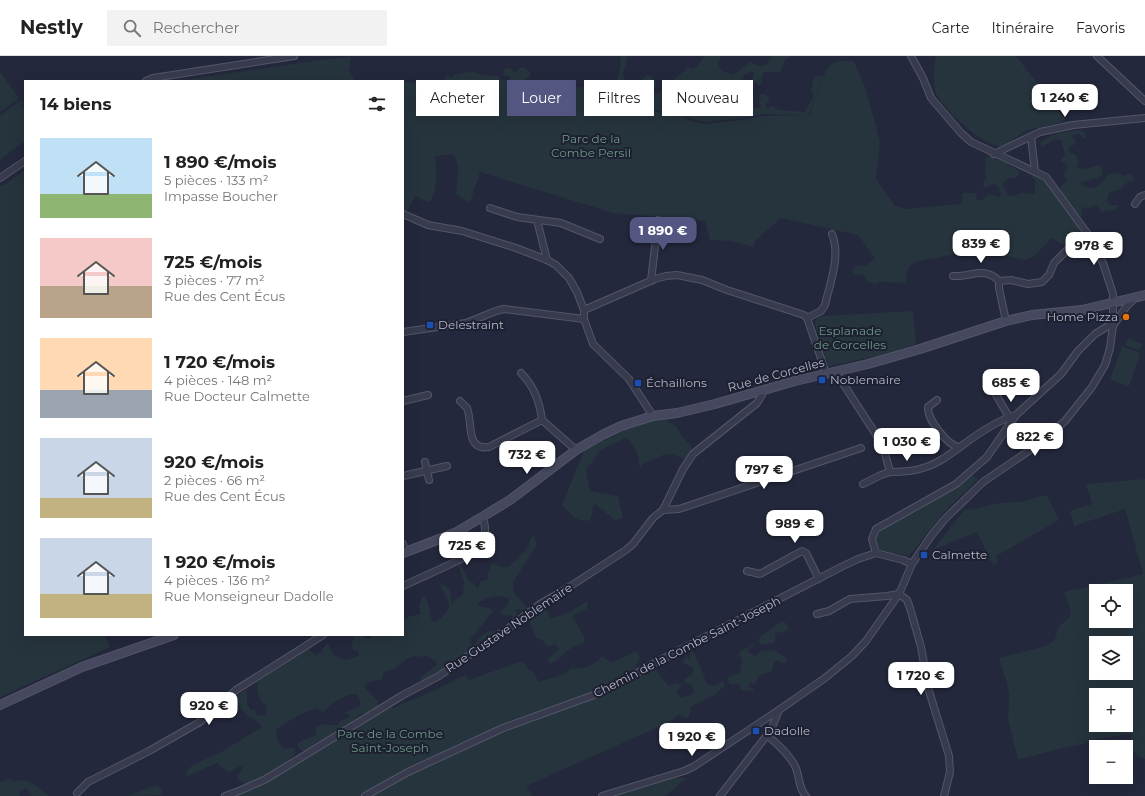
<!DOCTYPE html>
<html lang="fr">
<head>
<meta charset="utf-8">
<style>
  :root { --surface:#fff; --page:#f2f2f2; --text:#222; --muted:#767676; --line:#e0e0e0; --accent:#525680 }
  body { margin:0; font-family:Montserrat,sans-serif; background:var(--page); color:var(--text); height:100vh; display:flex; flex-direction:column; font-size:15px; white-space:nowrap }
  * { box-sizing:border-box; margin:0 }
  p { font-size:13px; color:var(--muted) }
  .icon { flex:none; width:22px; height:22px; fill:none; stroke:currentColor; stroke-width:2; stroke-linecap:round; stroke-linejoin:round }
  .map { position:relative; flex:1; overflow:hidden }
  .side { position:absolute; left:24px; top:24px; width:380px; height:556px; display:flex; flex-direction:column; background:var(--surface); border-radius:0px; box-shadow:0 4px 16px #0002 }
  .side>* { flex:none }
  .top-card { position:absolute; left:416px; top:24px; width:380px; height:36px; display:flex; gap:8px }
  .fabs { position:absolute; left:1089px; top:528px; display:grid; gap:8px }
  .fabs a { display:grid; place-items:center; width:44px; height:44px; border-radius:0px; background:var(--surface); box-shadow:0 4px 16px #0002; font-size:20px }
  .price { position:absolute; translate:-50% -34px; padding:0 9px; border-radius:8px; background:#fff; color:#222; font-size:13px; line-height:26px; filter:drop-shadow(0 1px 2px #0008) }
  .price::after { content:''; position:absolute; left:50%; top:24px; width:12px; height:9px; margin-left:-6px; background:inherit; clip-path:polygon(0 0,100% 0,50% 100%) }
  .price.on { background:var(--accent); color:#fff }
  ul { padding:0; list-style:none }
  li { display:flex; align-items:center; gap:12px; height:100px; padding:0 16px }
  li span { display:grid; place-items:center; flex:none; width:112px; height:80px; border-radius:0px; color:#555 }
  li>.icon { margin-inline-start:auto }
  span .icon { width:48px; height:48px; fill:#fffc; stroke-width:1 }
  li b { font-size:17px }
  h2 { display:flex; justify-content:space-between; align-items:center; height:48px; padding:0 16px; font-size:17px }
  .pill { padding:0 14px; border-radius:0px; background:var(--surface); box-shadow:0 4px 16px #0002; font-size:14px; line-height:36px }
  .pill.on { background:var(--accent); color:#fff }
  header { display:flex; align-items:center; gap:24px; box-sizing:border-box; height:56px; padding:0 20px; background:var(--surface); border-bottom:1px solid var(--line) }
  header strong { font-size:19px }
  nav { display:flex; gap:22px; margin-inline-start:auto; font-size:14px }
  .search { width:280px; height:36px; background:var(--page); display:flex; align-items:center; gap:10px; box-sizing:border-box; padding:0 14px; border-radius:0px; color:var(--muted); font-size:15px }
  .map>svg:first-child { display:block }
</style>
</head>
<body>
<header>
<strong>Nestly</strong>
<div class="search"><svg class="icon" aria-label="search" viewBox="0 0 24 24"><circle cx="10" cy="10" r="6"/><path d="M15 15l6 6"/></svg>Rechercher</div>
<nav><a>Carte</a><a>Itinéraire</a><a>Favoris</a></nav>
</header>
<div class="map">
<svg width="1145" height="740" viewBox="0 0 1145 740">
  <rect width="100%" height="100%" fill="#24283c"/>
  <g fill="#26343d" fill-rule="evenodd">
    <path d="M620 0H628L623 17 627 43 652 55 678 59 691 65 705 68 749 63 763 60 810 59C814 47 823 10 835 6 840 4 848 6 853 4L866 33 880 86 876 123 895 150 906 153 960 148 963 145 962 141 963 137H975L977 144H982L989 138 999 141 1001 138 998 130 995 128 986 131 983 130V127L987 123C983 117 987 110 985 103L990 99 1006 107 1019 115V118L1015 122H1010L1003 126V133H1006V137L1009 140H1012L1022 137 1033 138 1035 137V123L1031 121 1032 119C1041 118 1048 128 1053 135L1061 133V130L1067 124 1063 118 1068 112 1065 107 1060 106 1065 99 1061 84C1053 83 1048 88 1042 91L1040 88C1046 78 1073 73 1083 75L1086 81 1084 82 1079 78H1075L1072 80 1076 85V87L1069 92V96L1076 99 1077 104H1079L1076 111 1086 113 1099 109 1103 113 1101 121 1081 126V129L1089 132H1095L1105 123 1109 118 1117 117 1123 120 1130 117 1134 123V125H1129L1120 133 1109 137 1107 146 1109 149H1117L1118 150 1114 155 1106 154 1102 157 1099 152 1095 149 1089 152 1085 151 1082 153 1079 177H1075L1074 183 1065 190 1052 182 1033 201 1025 204 978 194 918 205C907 209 906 217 906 227L883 226 880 225 876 228C867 227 869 226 863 219L854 218 852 213 858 210 867 209 875 202 858 179 781 162 755 185 754 191 731 185 710 184 705 165 613 157 480 116 470 147 456 138 458 110 454 98 435 100C437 115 438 132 430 146L415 140 407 156 403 153V25H401H403L450 32 444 23 447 20 453 22 454 19 474 15 481 19 497 20H499L500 24H509L510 21 503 19 505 13 510 12 515 17 521 12H524L530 16V21L525 23 528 27 526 29 596 32 594 27 596 25 614 26 617 24 621 9Z"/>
    <path d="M704 0H721L718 8C721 15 725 16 732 19L738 16 750 6C756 9 759 11 766 9L772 0H790L784 5 781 15C774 18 769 14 763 17L761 28 759 29 752 24 754 18 752 15 743 20 742 33 719 39 718 54 719 57 744 53V48L748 46 754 52H759L761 51C759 46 758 43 761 38H764L770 42 766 48V51L768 53 772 50 779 54 804 56 813 42 814 38 811 35C813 30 812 26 815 21L823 19 809 58 807 59 763 58 748 61 705 66 652 53 628 42 627 29 633 35 646 19 651 21 656 26 655 31 648 35V37C653 39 657 37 662 35L688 11 692 13 696 12Z"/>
    <path d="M936 0H1016L1065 63 1062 66 1025 75 1002 91C996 90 990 88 985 85 972 78 938 48 935 34 933 24 934 10 936 0Z"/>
    <path d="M351 1 349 14 355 25H176L328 3Z"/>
    <path d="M0 16 19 42 0 56Z"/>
    <path d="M21 44 24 48 21 51 25 52V85L0 104V60Z"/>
    <path d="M25 114V579H105L110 591 0 641V130L6 128Z"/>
    <path d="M913 255 916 288 885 298 831 310 828 309 815 268 816 263 822 260Z"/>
    <path d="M1128 282 1143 288 1140 294 1125 289Z"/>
    <path d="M1122 290 1140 297 1129 330 1110 324Z"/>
    <path d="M664 362 677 371 681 379 691 390 692 399 690 403 679 401 672 398 663 399 642 408 640 413 637 395 626 381 600 395 586 414 590 435 618 440 623 462 615 464 595 448 593 450 592 458 590 464C578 468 569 457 562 449L586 390C602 388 602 383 615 377 631 370 647 365 664 362Z"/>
    <path d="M971 420 978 423 944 456 909 500 881 495C875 488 876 481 882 474L913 454 916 453V454C934 442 954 434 971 420Z"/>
    <path d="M1145 423V703L1137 700 1130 687 1132 679 1129 678 1085 685 1084 688 1058 693 1018 704 1008 664 1009 639 1006 623 999 602 1046 590 1055 583 1059 570 1069 562 1071 555 1064 536 1143 518 1125 453 1074 470 1070 455 1092 448 1086 428ZM1096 535H1126V565H1096ZM1096 587H1126V617H1096ZM1096 639H1126V669H1096Z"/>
    <path d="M1047 439 1059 464 996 500 998 506 993 509 977 476 933 494 964 454 974 453 999 447 1020 446Z"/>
    <path d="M534 480 537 489 513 526V533L516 539 529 554 526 556 519 553 516 554 517 559 515 564 512 565V560L502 559 501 556 508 548 509 542C497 538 488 541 477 548L481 551C486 551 490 551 493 555L470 584V588L474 589C480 582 486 572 497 575L492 583 425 625 421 624V621L436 609 437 606 426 600C421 602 416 599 411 601 400 606 398 614 386 615L382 619 383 623 366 627 365 632 378 645V649L373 656 360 658 344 673 306 695 301 694 298 691V687C303 682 311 683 316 678V671C323 666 331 670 338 669L340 665 349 661V659L344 657 359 650 361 647 357 638C348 637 333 646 327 652 323 657 328 654 322 656L318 652C303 656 289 664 276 674 276 681 279 689 285 693L292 691 295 694V698C282 712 264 725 245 728L237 723V720L239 718 243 712 240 710 230 716H228L217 707 187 720 186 715 193 709 221 696 262 671 258 666 249 661 235 647C234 641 239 638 244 635H247V648L251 654H255L256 658 259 660 266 659 267 657 266 648 262 647C258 638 256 634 258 625L308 593 316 599 320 597 326 588 328 587 334 599 346 604 359 600 357 594H353L351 590 355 579H362L368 583 371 581 372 579H403V565L410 560 421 558 419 551 422 541H425C430 548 429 558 433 566L438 565 449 553V546L441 531 442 528 450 534 452 549 456 542 463 539 464 526 459 510 460 508 470 526 474 527 477 532 479 531 481 525 487 524 488 521 487 519 491 508 493 507 502 511H508L513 507 528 491 531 482Z"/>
    <path d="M587 545 588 548 586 553 572 560 584 581 585 586C579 589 572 591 567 595 561 600 557 608 549 607L548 602 559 594 555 588 548 591 542 584 536 582 528 561 540 551 544 550 551 562C564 559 576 553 587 545Z"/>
    <path d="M782 565C787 567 788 569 788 574L781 577 776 576 775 585 774 587 761 589 758 585 760 581Z"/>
    <path d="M753 587 754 589 748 594V596L755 600 762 595 774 594 785 601 787 605 784 608 778 604C773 607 773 610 772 615 762 619 760 616 755 628L750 627 748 630 750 632H754L753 634 744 635 740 632 739 628H730L728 624V622L735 618 740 617 742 605 739 598 742 594 745 593Z"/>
    <path d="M690 593H692L702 614 706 626 709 629 714 630 723 625 725 629 716 638 703 645 695 648 690 652 689 661 686 662 680 659 675 661 669 668 672 673 673 682 670 683 663 669 526 730 532 740H228L265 726 391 650 393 652 435 634 465 619 469 624 522 605 530 615 532 614 539 626 565 618 571 612C583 614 594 610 602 600L611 607 636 595 640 601 634 615 629 617 635 624 645 614 655 612 662 623 666 626 668 630 675 627 682 629 677 635V638L680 641C685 641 691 639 694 635L691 629 684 626 685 622C690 620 694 618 693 612L687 608H684L683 606 686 601 690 602Z"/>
    <path d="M673 722H687L665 740H614Z"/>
    <path d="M9 723 13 724 14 726 22 724 32 727 49 740H32L26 732 20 735 19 740H0V726Z"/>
    <path d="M156 729 160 732 162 736 160 739 128 740Z"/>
  </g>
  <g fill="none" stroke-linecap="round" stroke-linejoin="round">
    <g stroke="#535668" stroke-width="8">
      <g id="street">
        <path d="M1097 0 1145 45"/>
        <path d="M146 25 153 22 294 0"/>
        <path d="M1031 81 1035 115"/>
        <path d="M994 98 1040 76 1073 69 1145 62"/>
        <path d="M0 122 25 105"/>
        <path d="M1135 148 1140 141 1145 139"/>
        <path d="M490 152 517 161 561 167 600 183"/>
        <path d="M403 158 428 169 462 175 516 192 547 204 556 209 569 222 577 236 584 254V263L593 288 629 323 653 360"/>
        <path d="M537 164 547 204"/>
        <path d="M953 220C971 221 985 210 999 225"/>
        <path d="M651 225 658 164"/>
        <path d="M584 254 655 223 666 220 677 219 702 224 727 234 804 259 807 262 826 317"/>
        <path d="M807 262 821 255 825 249C830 227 841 200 832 178"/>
        <path d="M1006 265 999 232V225L1011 224 1028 228 1042 226 1049 219 1054 207 1075 186 1087 177"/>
        <path d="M1113 270 1126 251 1136 241"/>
        <path d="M403 276 466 267 496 255 504 253 584 263"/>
        <path d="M835 315 875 377 884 394 890 416C901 416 912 416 923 412 937 408 949 399 960 391 976 379 998 364 1016 359"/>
        <path d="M521 317C533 329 540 347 542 364L576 394"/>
        <path d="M1000 329 992 332 1009 361"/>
        <path d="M937 344 928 351C927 363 947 389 959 391"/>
        <path d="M403 345 428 339"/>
        <path d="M460 345C462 347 465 350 467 352 473 366 465 395 489 391L542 364"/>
        <path d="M425 406 429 424"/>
        <path d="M403 420 447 410"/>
        <path d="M863 428 881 419 890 416"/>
        <path d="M663 454 679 453 861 392"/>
        <path d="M403 488 405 497"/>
        <path d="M912 508 903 504 876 497 872 483 876 473 956 428 987 401 1016 359 1061 318 1078 295 1095 278 1113 267"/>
        <path d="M747 515 760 518 802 495 806 497 819 523"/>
        <path d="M403 530C422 521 441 513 459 504 465 501 474 498 478 493 486 485 487 470 482 461"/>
        <path d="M899 538 907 544 910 552 921 591 929 635 949 700 950 716 944 740"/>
        <path d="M817 558 829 555 850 543 887 540 899 538"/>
        <path d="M767 679C777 688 789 698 795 710 800 720 798 732 806 740"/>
        <path d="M77 737 88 726 149 695 200 666 236 634 323 579"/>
        <path d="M225 740 239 735 266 723 403 639 439 620 510 571 540 548 566 533 626 494 633 488 653 462 663 454 683 413 693 398 757 347 762 339 761 334"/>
        <path d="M365 740 408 716 503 672 594 639 630 622 643 613 843 510 858 503 876 497"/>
        <path d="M602 740 684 715 693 711 779 654 825 622 852 600 866 585 899 538 912 508 931 480 944 464 983 426 1039 388 1065 365 1092 331 1105 309 1110 292 1113 270V238L1103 207 1087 177 1046 121 971 86 961 77 931 42 923 22 911 0"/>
        <path d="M720 740 771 674 779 654"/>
      </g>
    </g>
    <g stroke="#535668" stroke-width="10">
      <g id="secondary">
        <path d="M403 497 455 477 482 461 510 444 576 394 604 378 621 370 653 360 677 357 715 348 795 325 868 308 920 293 1006 265 1032 259 1082 254 1145 239"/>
        <path d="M0 649 82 611 174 579"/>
      </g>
    </g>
    <use href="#street" stroke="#383b4d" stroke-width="6"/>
    <use href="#secondary" stroke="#46485f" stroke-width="8"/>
  </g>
  <circle fill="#e8710a" stroke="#1d2031" stroke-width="1.5" cx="1126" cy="261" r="4"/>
  <g fill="#1a4fb4" stroke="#1d2031" stroke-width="1.5">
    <rect x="426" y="265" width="8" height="8" rx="2"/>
    <rect x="818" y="320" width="8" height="8" rx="2"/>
    <rect x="634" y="323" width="8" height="8" rx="2"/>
    <rect x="920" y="495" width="8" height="8" rx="2"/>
    <rect x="752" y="671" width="8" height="8" rx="2"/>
  </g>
  <g text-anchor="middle" stroke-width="4" stroke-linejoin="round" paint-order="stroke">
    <g font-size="12" fill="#6c9883" stroke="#1d2031">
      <text x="591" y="87">Parc de la<tspan x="591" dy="14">Combe Persil</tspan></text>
      <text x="850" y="279">Esplanade<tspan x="850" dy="14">de Corcelles</tspan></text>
      <text x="390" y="682">Parc de la Combe<tspan x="390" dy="14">Saint-Joseph</tspan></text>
    </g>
    <g font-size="12" fill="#b4b6c8" stroke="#1d2031" text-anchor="start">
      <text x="1118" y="265" text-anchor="end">Home Pizza</text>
      <text x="438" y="273">Delestraint</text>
      <text x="830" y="328">Noblemaire</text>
      <text x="646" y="331">Échaillons</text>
      <text x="932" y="503">Calmette</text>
      <text x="764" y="679">Dadolle</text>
    </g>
    <g font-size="12" fill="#b4b6c8" stroke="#1d2031">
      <text transform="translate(776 319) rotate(-15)" y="4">Rue de Corcelles</text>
      <text transform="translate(509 572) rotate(-34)" y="4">Rue Gustave Noblemaire</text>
      <text transform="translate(687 591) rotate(-27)" y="4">Chemin de la Combe Saint-Joseph</text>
    </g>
  </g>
</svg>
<div class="fabs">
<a><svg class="icon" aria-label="locate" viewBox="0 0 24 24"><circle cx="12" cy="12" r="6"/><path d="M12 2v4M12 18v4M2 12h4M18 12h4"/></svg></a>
<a><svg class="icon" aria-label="layers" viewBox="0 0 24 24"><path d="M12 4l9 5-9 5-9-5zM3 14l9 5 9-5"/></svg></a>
<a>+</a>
<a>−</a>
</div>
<b class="price" style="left:1065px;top:62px">1 240 €</b>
<b class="price on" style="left:663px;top:195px">1 890 €</b>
<b class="price" style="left:981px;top:208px">839 €</b>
<b class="price" style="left:1094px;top:210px">978 €</b>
<b class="price" style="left:1011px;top:347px">685 €</b>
<b class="price" style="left:1035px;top:401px">822 €</b>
<b class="price" style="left:907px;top:406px">1 030 €</b>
<b class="price" style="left:527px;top:419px">732 €</b>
<b class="price" style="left:764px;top:434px">797 €</b>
<b class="price" style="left:795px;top:488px">989 €</b>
<b class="price" style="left:467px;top:510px">725 €</b>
<b class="price" style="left:921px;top:640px">1 720 €</b>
<b class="price" style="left:209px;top:670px">920 €</b>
<b class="price" style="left:692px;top:701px">1 920 €</b>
<div class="top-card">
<a class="pill">Acheter</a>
<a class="pill on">Louer</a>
<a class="pill">Filtres</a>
<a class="pill">Nouveau</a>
</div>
<section class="side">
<h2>14 biens<svg class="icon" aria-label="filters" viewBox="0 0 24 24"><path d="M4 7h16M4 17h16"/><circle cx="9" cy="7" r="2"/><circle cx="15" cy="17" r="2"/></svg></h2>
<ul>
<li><span style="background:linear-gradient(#bfe0f5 70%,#8fb573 0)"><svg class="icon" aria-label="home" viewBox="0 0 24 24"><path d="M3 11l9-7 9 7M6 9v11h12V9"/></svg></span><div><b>1 890 €/mois</b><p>5 pièces · 133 m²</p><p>Impasse Boucher</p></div></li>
<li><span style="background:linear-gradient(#f6c9c9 60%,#b9a48a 0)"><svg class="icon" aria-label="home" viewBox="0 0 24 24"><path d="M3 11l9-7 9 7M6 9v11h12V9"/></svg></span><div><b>725 €/mois</b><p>3 pièces · 77 m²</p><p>Rue des Cent Écus</p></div></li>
<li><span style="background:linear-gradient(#ffd9b3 65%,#9aa5b1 0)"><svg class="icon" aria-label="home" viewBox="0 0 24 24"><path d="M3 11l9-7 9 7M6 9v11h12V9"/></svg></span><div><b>1 720 €/mois</b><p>4 pièces · 148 m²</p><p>Rue Docteur Calmette</p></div></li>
<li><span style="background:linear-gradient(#c9d6e8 75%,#c2b280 0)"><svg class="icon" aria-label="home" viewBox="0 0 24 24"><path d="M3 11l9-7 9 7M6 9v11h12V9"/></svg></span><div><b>920 €/mois</b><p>2 pièces · 66 m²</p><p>Rue des Cent Écus</p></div></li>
<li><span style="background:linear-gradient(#c9d6e8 70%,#c2b280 0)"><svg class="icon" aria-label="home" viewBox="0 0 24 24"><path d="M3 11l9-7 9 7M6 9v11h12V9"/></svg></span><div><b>1 920 €/mois</b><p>4 pièces · 136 m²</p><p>Rue Monseigneur Dadolle</p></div></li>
</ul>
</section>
</div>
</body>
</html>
